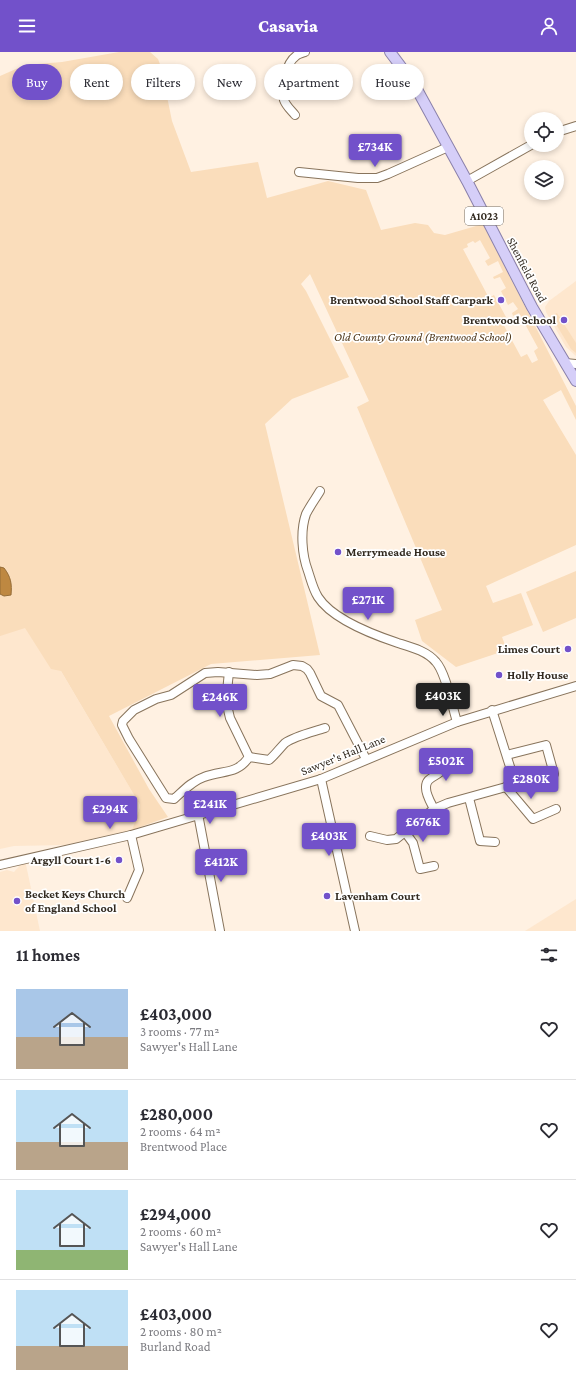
<!DOCTYPE html>
<html lang="en">
<head>
<meta charset="utf-8">
<style>
  :root { --surface:#fff; --page:#f2f2f3; --text:#2b2b33; --muted:#7c7c81; --line:#e1e1e2; --accent:#7251ca }
  body { margin:0; font-family:"Crimson Pro",serif; background:var(--page); color:var(--text); height:100vh; display:flex; flex-direction:column; font-size:15px; white-space:nowrap }
  * { box-sizing:border-box; margin:0 }
  p { font-size:13px; color:var(--muted) }
  .icon { flex:none; width:22px; height:22px; fill:none; stroke:currentColor; stroke-width:2; stroke-linecap:round; stroke-linejoin:round }
  .map { position:relative; height:879px; overflow:hidden }
  .drawer { display:flex; flex-direction:column; background:var(--surface); flex:1 }
  .drawer>* { flex:none }
  .banner { position:absolute; left:12px; top:12px; width:552px; height:36px; display:flex; gap:8px }
  .fabs { position:absolute; left:524px; top:60px; display:grid; gap:8px }
  .fabs a { display:grid; place-items:center; width:40px; height:40px; border-radius:50%; background:var(--surface); box-shadow:0 2px 6px #0003; font-size:20px }
  .price { position:absolute; translate:-50% -34px; padding:0 9px; border-radius:4px; background:var(--accent); color:#fff; font-size:13px; line-height:26px; filter:drop-shadow(0 1px 2px #0008) }
  .price::after { content:''; position:absolute; left:50%; top:24px; width:12px; height:9px; margin-left:-6px; background:inherit; clip-path:polygon(0 0,100% 0,50% 100%) }
  .price.selected { background:#222; color:#fff }
  ul { padding:0; list-style:none }
  li { display:flex; align-items:center; gap:12px; height:100px; padding:0 16px }
  li+li { border-top:1px solid var(--line) }
  li span { display:grid; place-items:center; flex:none; width:112px; height:80px; border-radius:0px; color:#555 }
  li>.icon { margin-inline-start:auto }
  span .icon { width:48px; height:48px; fill:#fffc; stroke-width:1 }
  li b { font-size:17px }
  h2 { display:flex; justify-content:space-between; align-items:center; height:48px; padding:0 16px; font-size:17px }
  .chip { padding:0 14px; border-radius:18px; background:var(--surface); box-shadow:0 2px 6px #0003; font-size:14px; line-height:36px }
  .chip.selected { background:var(--accent); color:#fff }
  header { display:flex; justify-content:space-between; align-items:center; height:52px; padding:0 16px; background:var(--accent); color:#fff; font-size:18px; font-weight:800 }
  .map>svg:first-child { display:block }
</style>
</head>
<body>
<header><svg class="icon" aria-label="menu" viewBox="0 0 24 24"><path d="M4 6h16M4 12h16M4 18h16"/></svg>Casavia<svg class="icon" aria-label="person" viewBox="0 0 24 24"><circle cx="12" cy="8" r="4"/><path d="M4 21q1-7 8-7t8 7"/></svg></header>
<div class="map">
<svg width="576" height="879" viewBox="0 0 576 879">
  <rect width="100%" height="100%" fill="#fff1e2"/>
  <g fill="#fee7ce">
    <path d="M576 229V304L566 295 546 260 545 255 549 249Z"/>
    <path d="M26 560 140 753V755L132 778 65 793 14 794 0 797V572Z"/>
    <path d="M25 808 40 879H0V820L7 818 14 820Z"/>
    <path d="M576 847V879H525Z"/>
  </g>
  <g fill="#faddbb" fill-rule="evenodd">
    <path d="M119 0H150L158 7 161 15 172 69 191 120 258 110 267 146 328 129 366 138 381 178 415 171 428 173 434 181 445 183 483 172 576 354V368L561 338 543 348 576 403V493L486 534 493 551 521 541 533 573 502 585 507 598 456 615 422 589 415 568 442 558 357 355 369 349 310 222 301 232 306 239 349 325 292 347 265 372 320 603 211 612 109 664 149 737 168 765 132 778 140 755V753L61 619 51 617 25 576 0 584V24L25 13 62 10ZM480 188 490 206 485 209 488 214 498 209 503 220 493 225 494 227 500 225 506 236 501 239 508 253 513 250 518 257 512 261 513 264 519 261 538 296 534 299 538 308 532 311 527 302 521 305 501 268 506 265 494 243 489 246 463 197 468 195 467 192 473 189 475 191Z"/>
    <path d="M557 261 576 291V301L571 297 551 264Z"/>
    <path d="M576 519V566L543 580 526 540Z"/>
  </g>
  <path fill="#be8841" stroke="#946c37" d="M0 515 4 516C11 525 12 532 11 543L4 544 0 542Z"/>
  <g fill="none" stroke-linecap="round" stroke-linejoin="round">
    <g stroke="#88745c" stroke-width="10">
      <g id="minor">
        <path d="M295 63C291 58 286 54 284 48 280 37 286 11 296 4 298 2 302 1 305 0"/>
        <path d="M557 80 576 74"/>
        <path d="M299 120 358 126H377L388 122 448 95"/>
        <path d="M467 129 531 93"/>
        <path d="M565 311 576 312"/>
        <path d="M320 439C316 446 310 454 306 462 300 479 302 503 308 519 311 528 313 537 318 545 332 567 374 583 398 591 411 595 427 599 436 610 446 621 452 654 457 670"/>
        <path d="M229 620 226 649 230 666 249 705"/>
        <path d="M325 676C313 680 295 684 285 691 280 696 275 703 269 708L249 705C237 723 222 718 204 725 192 729 183 739 174 747L166 746 129 687 122 673 123 669 134 658 156 647 171 643 205 621 218 620 257 623 270 622 293 613 302 614 307 617 310 621 321 644 338 653 366 707"/>
        <path d="M507 703 546 693 554 722"/>
        <path d="M321 727 355 879"/>
        <path d="M506 735 533 767 556 757"/>
        <path d="M469 746 480 789 495 790"/>
        <path d="M434 757C431 751 426 743 426 736 425 720 450 727 443 704"/>
        <path d="M198 762 220 879"/>
        <path d="M405 780 413 791 420 817 434 814"/>
        <path d="M370 784 387 788 396 787 434 757 448 751 506 735 510 730 512 721 492 658"/>
        <path d="M0 813 131 783 321 727 457 670 576 634"/>
        <path d="M127 846 139 818 131 783"/>
      </g>
    </g>
    <g stroke="#8a80aa" stroke-width="12">
      <path id="major" d="M390 0 414 32 467 129 532 255 576 329"/>
    </g>
    <use href="#minor" stroke="#fff" stroke-width="8"/>
    <use href="#major" stroke="#d5cef8" stroke-width="10"/>
  </g>
  <g fill="#7251ca" stroke="#fff" stroke-width="1.5">
    <circle cx="501" cy="248" r="4"/>
    <circle cx="564" cy="268" r="4"/>
    <circle cx="338" cy="500" r="4"/>
    <circle cx="568" cy="597" r="4"/>
    <circle cx="499" cy="623" r="4"/>
    <circle cx="119" cy="808" r="4"/>
    <circle cx="327" cy="844" r="4"/>
    <circle cx="17" cy="849" r="4"/>
  </g>
  <g text-anchor="middle" stroke-width="3.5" stroke-linejoin="round" paint-order="stroke">
    <rect fill="#fff" stroke="#706a63" stroke-width="1" x="465" y="155" width="38" height="18" rx="3"/>
    <g font-size="11" font-weight="bold" fill="#322a20">
      <text x="484" y="168">A1023</text>
    </g>
    <g font-size="12" fill="#322a20" stroke="#fff">
      <text transform="translate(527 218) rotate(62)" y="4">Shenfield Road</text>
      <text transform="translate(343 703) rotate(-22)" y="4">Sawyer's Hall Lane</text>
    </g>
    <g font-size="12" font-weight="bold" fill="#322a20" stroke="#fff" text-anchor="end">
      <text x="493" y="252">Brentwood School Staff Carpark</text>
      <text x="556" y="272">Brentwood School</text>
      <text x="346" y="504" text-anchor="start">Merrymeade House</text>
      <text x="560" y="601">Limes Court</text>
      <text x="507" y="627" text-anchor="start">Holly House</text>
      <text x="111" y="812">Argyll Court 1-6</text>
      <text x="25" y="846" text-anchor="start">Becket Keys Church<tspan x="25" dy="14">of England School</tspan></text>
      <text x="335" y="848" text-anchor="start">Lavenham Court</text>
    </g>
    <g font-size="12" font-style="italic" fill="#4f3719" stroke="#fff">
      <text x="423" y="289">Old County Ground (Brentwood School)</text>
    </g>
  </g>
</svg>
<div class="fabs">
<a><svg class="icon" aria-label="locate" viewBox="0 0 24 24"><circle cx="12" cy="12" r="6"/><path d="M12 2v4M12 18v4M2 12h4M18 12h4"/></svg></a>
<a><svg class="icon" aria-label="layers" viewBox="0 0 24 24"><path d="M12 4l9 5-9 5-9-5zM3 14l9 5 9-5"/></svg></a>
</div>
<b class="price" style="left:375px;top:116px">£734K</b>
<b class="price" style="left:368px;top:569px">£271K</b>
<b class="price selected" style="left:443px;top:665px">£403K</b>
<b class="price" style="left:220px;top:666px">£246K</b>
<b class="price" style="left:446px;top:730px">£502K</b>
<b class="price" style="left:531px;top:748px">£280K</b>
<b class="price" style="left:210px;top:773px">£241K</b>
<b class="price" style="left:110px;top:778px">£294K</b>
<b class="price" style="left:423px;top:791px">£676K</b>
<b class="price" style="left:329px;top:805px">£403K</b>
<b class="price" style="left:221px;top:831px">£412K</b>
<div class="banner">
<a class="chip selected">Buy</a>
<a class="chip">Rent</a>
<a class="chip">Filters</a>
<a class="chip">New</a>
<a class="chip">Apartment</a>
<a class="chip">House</a>
</div>
</div>
<section class="drawer">
<h2>11 homes<svg class="icon" aria-label="filters" viewBox="0 0 24 24"><path d="M4 7h16M4 17h16"/><circle cx="9" cy="7" r="2"/><circle cx="15" cy="17" r="2"/></svg></h2>
<ul>
<li><span style="background:linear-gradient(#a9c7e8 60%,#b9a48a 0)"><svg class="icon" aria-label="home" viewBox="0 0 24 24"><path d="M3 11l9-7 9 7M6 9v11h12V9"/></svg></span><div><b>£403,000</b><p>3 rooms · 77 m²</p><p>Sawyer's Hall Lane</p></div><svg class="icon" aria-label="heart" viewBox="0 0 24 24"><path d="M12 20l-8-8c-3-5 5-10 8-4 3-6 11-1 8 4z"/></svg></li>
<li><span style="background:linear-gradient(#bfe0f5 65%,#b9a48a 0)"><svg class="icon" aria-label="home" viewBox="0 0 24 24"><path d="M3 11l9-7 9 7M6 9v11h12V9"/></svg></span><div><b>£280,000</b><p>2 rooms · 64 m²</p><p>Brentwood Place</p></div><svg class="icon" aria-label="heart" viewBox="0 0 24 24"><path d="M12 20l-8-8c-3-5 5-10 8-4 3-6 11-1 8 4z"/></svg></li>
<li><span style="background:linear-gradient(#bfe0f5 75%,#8fb573 0)"><svg class="icon" aria-label="home" viewBox="0 0 24 24"><path d="M3 11l9-7 9 7M6 9v11h12V9"/></svg></span><div><b>£294,000</b><p>2 rooms · 60 m²</p><p>Sawyer's Hall Lane</p></div><svg class="icon" aria-label="heart" viewBox="0 0 24 24"><path d="M12 20l-8-8c-3-5 5-10 8-4 3-6 11-1 8 4z"/></svg></li>
<li><span style="background:linear-gradient(#bfe0f5 70%,#b9a48a 0)"><svg class="icon" aria-label="home" viewBox="0 0 24 24"><path d="M3 11l9-7 9 7M6 9v11h12V9"/></svg></span><div><b>£403,000</b><p>2 rooms · 80 m²</p><p>Burland Road</p></div><svg class="icon" aria-label="heart" viewBox="0 0 24 24"><path d="M12 20l-8-8c-3-5 5-10 8-4 3-6 11-1 8 4z"/></svg></li>
</ul>
</section>
</body>
</html>
